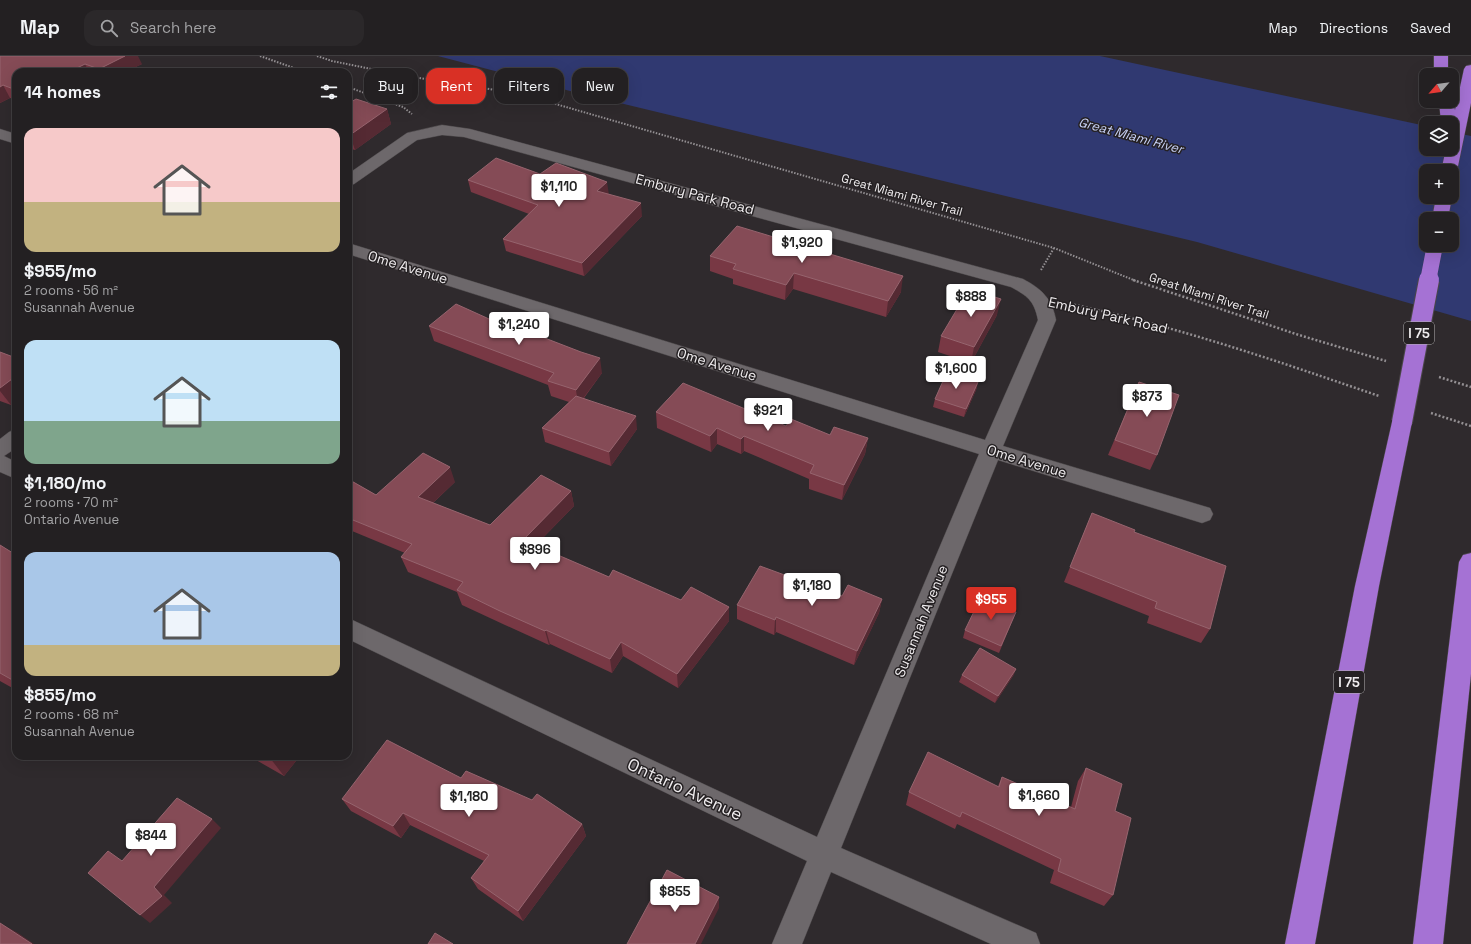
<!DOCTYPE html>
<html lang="en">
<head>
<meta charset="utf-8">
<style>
  :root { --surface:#232022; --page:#2b282a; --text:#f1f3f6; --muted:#a3a3a5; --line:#403e40; --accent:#d93025 }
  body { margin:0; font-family:"Space Grotesk",sans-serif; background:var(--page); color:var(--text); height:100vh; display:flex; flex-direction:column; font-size:15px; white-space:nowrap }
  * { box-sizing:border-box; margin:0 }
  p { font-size:13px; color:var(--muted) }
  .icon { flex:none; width:22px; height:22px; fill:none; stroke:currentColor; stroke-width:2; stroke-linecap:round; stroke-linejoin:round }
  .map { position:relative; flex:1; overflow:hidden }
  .panel { position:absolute; left:12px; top:12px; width:340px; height:692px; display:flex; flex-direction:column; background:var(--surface); border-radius:12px; box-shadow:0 4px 16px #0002,0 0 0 1px var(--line) }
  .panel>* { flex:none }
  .guide { position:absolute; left:364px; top:12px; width:380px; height:36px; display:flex; gap:8px }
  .needle { width:26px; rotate:242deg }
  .controls { position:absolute; left:1419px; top:12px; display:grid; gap:8px }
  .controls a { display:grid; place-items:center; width:40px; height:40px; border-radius:8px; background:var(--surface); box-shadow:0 4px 16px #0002,0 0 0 1px var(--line); font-size:20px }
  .price { position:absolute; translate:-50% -34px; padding:0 9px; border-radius:4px; background:#fff; color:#222; font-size:13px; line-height:26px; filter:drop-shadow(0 1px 2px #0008) }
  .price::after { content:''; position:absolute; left:50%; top:24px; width:12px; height:9px; margin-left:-6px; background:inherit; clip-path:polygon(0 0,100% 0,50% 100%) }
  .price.current { background:var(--accent); color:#fff }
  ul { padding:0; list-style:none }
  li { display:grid; align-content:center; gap:8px; height:212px; padding:0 12px }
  li span { display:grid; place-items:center; height:124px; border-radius:12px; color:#555 }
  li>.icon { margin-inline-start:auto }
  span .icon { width:72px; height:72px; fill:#fffc; stroke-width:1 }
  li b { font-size:17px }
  h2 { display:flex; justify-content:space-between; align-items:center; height:48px; padding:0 12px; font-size:17px }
  .chip { padding:0 14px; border-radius:12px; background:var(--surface); box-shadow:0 4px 16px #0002,0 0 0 1px var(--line); font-size:14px; line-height:36px }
  .chip.current { background:var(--accent); color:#fff }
  header { display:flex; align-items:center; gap:24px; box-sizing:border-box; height:56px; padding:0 20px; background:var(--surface); border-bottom:1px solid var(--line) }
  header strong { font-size:19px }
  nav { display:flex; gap:22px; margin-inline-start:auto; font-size:14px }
  .search { width:280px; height:36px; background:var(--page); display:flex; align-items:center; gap:10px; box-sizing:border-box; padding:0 14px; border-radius:12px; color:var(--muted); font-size:15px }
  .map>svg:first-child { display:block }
</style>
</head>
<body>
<header>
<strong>Map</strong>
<div class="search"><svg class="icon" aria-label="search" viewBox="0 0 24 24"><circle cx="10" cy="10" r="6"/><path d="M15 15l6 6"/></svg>Search here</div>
<nav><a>Map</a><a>Directions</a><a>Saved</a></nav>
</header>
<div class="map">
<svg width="1471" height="888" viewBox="0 0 1471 888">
  <rect width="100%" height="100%" fill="#2f2a2d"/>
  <path fill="#303971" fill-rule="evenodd" d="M438 0H1100L1426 70V93H1452V76L1471 80V265L1197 186 570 35ZM1426 115H1452V141H1426ZM1426 163H1452V189H1426Z"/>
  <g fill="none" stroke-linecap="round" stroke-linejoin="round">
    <g stroke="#4b4749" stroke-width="1">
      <g id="minor">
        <path d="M442 69 470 73 1023 223C1042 233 1052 243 1056 264L1003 390 1210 452 1213 458 1210 464 1202 467 998 404 841 792 1036 877 1040 888H991L831 816 802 888H772L807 805 348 583V562L817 781 979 398 348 198V187L985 384 1038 264C1034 244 1027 240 1011 231L464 81 442 79 417 84 354 128 348 130V118L407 77Z"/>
        <path d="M0 73 16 78V88L0 83Z"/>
        <path d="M16 373V392L4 400 16 406V423L0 416V383L9 376Z"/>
      </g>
    </g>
    <g stroke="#4b4749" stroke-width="1">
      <g id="motorway">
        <rect x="1434" y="0" width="14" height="19"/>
        <path d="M1471 9V47L1457 115 1452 119V115H1441L1446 93H1452V67H1441L1439 45H1452V43L1455 54 1464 13 1466 10Z"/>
        <path d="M1436 141H1452L1448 163H1432Z"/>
        <path d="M1402 359 1409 361 1412 366 1379 530 1315 888H1285L1355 530 1392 366 1395 361Z"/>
        <path d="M1471 497V618L1443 888H1413L1459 506 1463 499Z"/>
      </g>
    </g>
    <g stroke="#949093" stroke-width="2" stroke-dasharray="1.5 1.5" stroke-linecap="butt">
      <path d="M260 0 305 16"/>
      <path d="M317 0 332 5 401 19 521 38 1054 192 1136 225"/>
      <path d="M348 31 403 51 412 58"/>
      <path d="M1041 214 1054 192"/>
    </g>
    <g stroke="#949093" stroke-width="2.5" stroke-dasharray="2 2" stroke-linecap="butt">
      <path d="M1133 224 1299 279 1386 305"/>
      <path d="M1070 248C1176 270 1277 305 1379 340"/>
      <path d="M1439 321 1471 331"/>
      <path d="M1431 357 1471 370"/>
    </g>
    <use href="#minor" fill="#6d686b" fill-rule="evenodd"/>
    <use href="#motorway" fill="#a572d4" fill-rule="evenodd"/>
    <g stroke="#4b4749" stroke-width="16" stroke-linecap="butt">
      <path id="motorway-bridge-far1" d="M1428 225 1435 189"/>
    </g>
    <g stroke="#4b4749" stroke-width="22" stroke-linecap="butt">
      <path id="motorway-bridge" d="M1402 366 1429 224"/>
    </g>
    <use href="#motorway-bridge-far1" stroke="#a572d4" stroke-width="16"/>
    <use href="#motorway-bridge" stroke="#a572d4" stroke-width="20"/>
  </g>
  <g fill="#783844">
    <path d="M0 0 142 8 125 16H16V44L10 42 0 47Z"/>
    <path d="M348 48 387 53 391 68 355 94 348 92Z"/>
    <path d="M540 118 642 160 584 220 506 195 503 183 529 158 471 136 468 124Z"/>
    <path d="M710 200 901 236 886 261 793 233 785 244 733 228V223L710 215Z"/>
    <path d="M997 259 971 307 938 296 941 280Z"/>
    <path d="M429 270 602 317 584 342 637 373 611 410 545 386 542 372 569 346 551 340 548 329 434 285Z"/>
    <path d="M0 296 16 302V345L11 349 0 345Z"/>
    <path d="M978 326 976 334 964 361 933 351 935 343Z"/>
    <path d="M1139 326 1157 399 1150 414 1108 399Z"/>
    <path d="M656 356 830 379 868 382 865 398 842 444 809 433V423L744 395 741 398 717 388 711 396 657 372Z"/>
    <path d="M348 423 376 439 455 426 433 447 490 469 571 435 574 450 535 490 609 521 729 565 678 632 623 600 612 617 550 588 549 589 505 569 462 549 457 536 408 516 401 501 405 497 352 475 348 479Z"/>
    <path d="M1092 457 1134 476 1210 573 1201 587 1147 567 1149 560 1064 526Z"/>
    <path d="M0 489 16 499V634L0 625Z"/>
    <path d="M842 540 882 543 879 557 854 609 776 576 774 579 737 563V549Z"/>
    <path d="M1016 556 999 597 963 582 965 574Z"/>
    <path d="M1016 613 1013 620 995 647 959 626 962 619Z"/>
    <path d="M249 700H300L284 720Z"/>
    <path d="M1086 712 1115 755 1113 839 1104 850 1050 827 1054 814 957 768 955 773 906 749 909 736 998 730 1002 721 1071 751 1078 725Z"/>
    <path d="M461 722 582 768 586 780 523 865 478 833 471 822 484 805 410 769 401 782 351 755 342 743Z"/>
  </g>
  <g fill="#552a33">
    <path d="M125 0H138L142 8 125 16H100L99 13Z"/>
    <path d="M85 8 89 16H69Z"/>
    <path d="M3 29 10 42 0 47V31Z"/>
    <path d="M387 53 391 68 355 94 350 79Z"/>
    <path d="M607 126 609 139 597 135Z"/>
    <path d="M641 147 642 160 584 220 582 207Z"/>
    <path d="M794 217 793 233 785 244 786 229Z"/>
    <path d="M903 220 901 236 886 261 888 245Z"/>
    <path d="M1001 243 997 259 971 307 974 291Z"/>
    <path d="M600 302 602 317 578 349 576 334Z"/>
    <path d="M16 320V345L11 349 0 335V332Z"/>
    <path d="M978 326 976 334 964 361 966 353Z"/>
    <path d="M636 360 637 373 611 410 609 396Z"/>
    <path d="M717 372V388L711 396 710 380Z"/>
    <path d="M744 380V395L741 398V383Z"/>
    <path d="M868 382 865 398 842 444 844 429Z"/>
    <path d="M450 411 455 426 423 456 418 441Z"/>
    <path d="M571 435 574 450 526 499 523 484Z"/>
    <path d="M348 467 352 475 348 479Z"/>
    <path d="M882 543 879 557 854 609 857 595Z"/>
    <path d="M729 551V565L678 632 677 618Z"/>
    <path d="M776 561V576L774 579 775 564Z"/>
    <path d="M546 574 550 588 549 589 545 575Z"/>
    <path d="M621 586 623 600 612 617 610 603Z"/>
    <path d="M1016 613 1013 620 995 647 998 640Z"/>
    <path d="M272 700H300L284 720 270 702Z"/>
    <path d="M403 757 410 769 401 782 393 770Z"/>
    <path d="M212 763 221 772 164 839 172 847 150 867 140 859 154 831Z"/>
    <path d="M582 768 586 780 523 865 518 855Z"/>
    <path d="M719 841V852L701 888H695Z"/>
    <path d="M0 867 18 877 34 888H32Z"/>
  </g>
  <g fill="#854b56" stroke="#96646e">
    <path d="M0 0H125L99 13 85 8 69 16H16V34L3 29 0 31Z"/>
    <path d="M356 43 387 53 350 79 348 78V48Z"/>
    <path d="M496 102 540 118 556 107 607 126 597 135 641 147 582 207 503 183 538 149 468 124Z"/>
    <path d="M737 170 903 220 888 245 794 217 786 229 733 213 736 208 710 200Z"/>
    <path d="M969 233 1001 243 974 291 941 280Z"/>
    <path d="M456 248 509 272 511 269 581 296 600 302 576 334 548 325 554 317 429 270Z"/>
    <path d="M0 296 16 302V320L0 332Z"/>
    <path d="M947 316 978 326 966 353 935 343Z"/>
    <path d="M1139 326 1179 339 1157 399 1115 384Z"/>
    <path d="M683 327 786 370 791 363 830 379 834 371 868 382 844 429 810 417 814 409 744 380 741 383 717 372 710 380 656 356Z"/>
    <path d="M576 340 636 360 609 396 542 372Z"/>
    <path d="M423 397 450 411 418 441 490 469 541 419 571 435 523 484 609 521 613 514 681 544 691 531 729 551 677 618 621 586 610 603 546 574 545 575 500 555 457 534 463 526 401 501 412 488 348 462V423L376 439Z"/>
    <path d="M1092 457 1135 474 1134 476 1226 510 1210 573 1155 552 1157 546 1070 511Z"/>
    <path d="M0 489 16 499V626L0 617Z"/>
    <path d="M760 510 842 540 848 529 882 543 857 595 776 561 775 564 737 549Z"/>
    <path d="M981 541 1016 556 1001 590 965 574Z"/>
    <path d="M980 592 1016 613 998 640 962 619Z"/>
    <path d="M387 684 461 722 466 715 532 744 537 738 582 768 518 855 471 822 489 799 403 757 393 770 342 743Z"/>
    <path d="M928 696 999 731 1002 721 1075 753 1086 712 1122 728 1115 755 1131 762 1113 839 1058 815 1061 803 962 756 960 761 909 736Z"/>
    <path d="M266 700H272L270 702Z"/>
    <path d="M177 742 212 763 154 831 162 840 140 859 88 817 108 795 122 805Z"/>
    <path d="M667 814 719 841 695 888H627Z"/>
    <path d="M0 867 32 888H0Z"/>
    <path d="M435 877 453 888H428Z"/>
  </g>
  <g text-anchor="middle" stroke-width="3" stroke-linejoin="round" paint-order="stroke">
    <g font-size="12" fill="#f0edef" stroke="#252123">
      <text transform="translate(902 139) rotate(16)" y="4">Great Miami River Trail</text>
      <text transform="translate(1209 240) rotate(18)" y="4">Great Miami River Trail</text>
    </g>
    <g font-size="13" font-style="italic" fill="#c8d1f5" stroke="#252123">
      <text transform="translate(1131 79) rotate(15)" y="5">Great Miami River</text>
    </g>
    <g fill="#252123" stroke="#b3b0b2" stroke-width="1">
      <rect x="1404" y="266" width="30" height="22" rx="3"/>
      <rect x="1334" y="615" width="30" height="22" rx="3"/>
    </g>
    <g font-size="13" font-weight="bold" fill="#f0edef">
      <text x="1419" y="282">I 75</text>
      <text x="1349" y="631">I 75</text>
    </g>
    <g font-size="14" fill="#f0edef" stroke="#252123">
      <text transform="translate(695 138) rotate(15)" y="5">Embury Park Road</text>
      <text transform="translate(408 211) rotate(17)" y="5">Ome Avenue</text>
      <text transform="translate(1108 259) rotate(13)" y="5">Embury Park Road</text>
      <text transform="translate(717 308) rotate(17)" y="5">Ome Avenue</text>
      <text transform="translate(1027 405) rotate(17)" y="5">Ome Avenue</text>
      <text transform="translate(921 565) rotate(-68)" y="5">Susannah Avenue</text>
    </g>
    <g font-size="17" fill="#f0edef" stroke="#252123">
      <text transform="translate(685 733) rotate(25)" y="6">Ontario Avenue</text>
    </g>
  </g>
</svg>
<div class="controls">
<a><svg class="needle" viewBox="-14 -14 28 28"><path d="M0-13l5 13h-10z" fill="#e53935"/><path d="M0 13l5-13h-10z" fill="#a3a3a5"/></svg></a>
<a><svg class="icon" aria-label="layers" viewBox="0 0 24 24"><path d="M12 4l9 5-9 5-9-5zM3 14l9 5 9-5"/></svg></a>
<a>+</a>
<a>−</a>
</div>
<b class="price" style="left:559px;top:152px">$1,110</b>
<b class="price" style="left:802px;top:208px">$1,920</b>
<b class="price" style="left:971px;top:262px">$888</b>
<b class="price" style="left:519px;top:290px">$1,240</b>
<b class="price" style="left:956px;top:334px">$1,600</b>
<b class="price" style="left:1147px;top:362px">$873</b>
<b class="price" style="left:768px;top:376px">$921</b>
<b class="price" style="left:535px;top:515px">$896</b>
<b class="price" style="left:812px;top:551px">$1,180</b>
<b class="price current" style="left:991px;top:565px">$955</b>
<b class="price" style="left:1039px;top:761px">$1,660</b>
<b class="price" style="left:469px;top:762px">$1,180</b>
<b class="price" style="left:151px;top:801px">$844</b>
<b class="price" style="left:675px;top:857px">$855</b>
<div class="guide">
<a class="chip">Buy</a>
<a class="chip current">Rent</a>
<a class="chip">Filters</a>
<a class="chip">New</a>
</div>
<section class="panel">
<h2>14 homes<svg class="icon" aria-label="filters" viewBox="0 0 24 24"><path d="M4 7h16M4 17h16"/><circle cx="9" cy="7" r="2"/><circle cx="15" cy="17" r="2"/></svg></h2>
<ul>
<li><span style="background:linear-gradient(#f6c9c9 60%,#c2b280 0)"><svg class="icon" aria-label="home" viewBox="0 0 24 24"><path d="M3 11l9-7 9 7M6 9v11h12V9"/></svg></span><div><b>$955/mo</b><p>2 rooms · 56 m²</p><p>Susannah Avenue</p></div></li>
<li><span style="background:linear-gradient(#bfe0f5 65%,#7fa58c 0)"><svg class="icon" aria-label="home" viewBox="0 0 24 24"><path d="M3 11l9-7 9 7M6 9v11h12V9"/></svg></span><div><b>$1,180/mo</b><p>2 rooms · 70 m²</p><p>Ontario Avenue</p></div></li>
<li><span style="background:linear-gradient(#a9c7e8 75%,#c2b280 0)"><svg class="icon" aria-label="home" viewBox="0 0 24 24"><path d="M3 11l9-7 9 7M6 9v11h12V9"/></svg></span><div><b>$855/mo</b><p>2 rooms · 68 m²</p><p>Susannah Avenue</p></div></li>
</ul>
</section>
</div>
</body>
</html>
